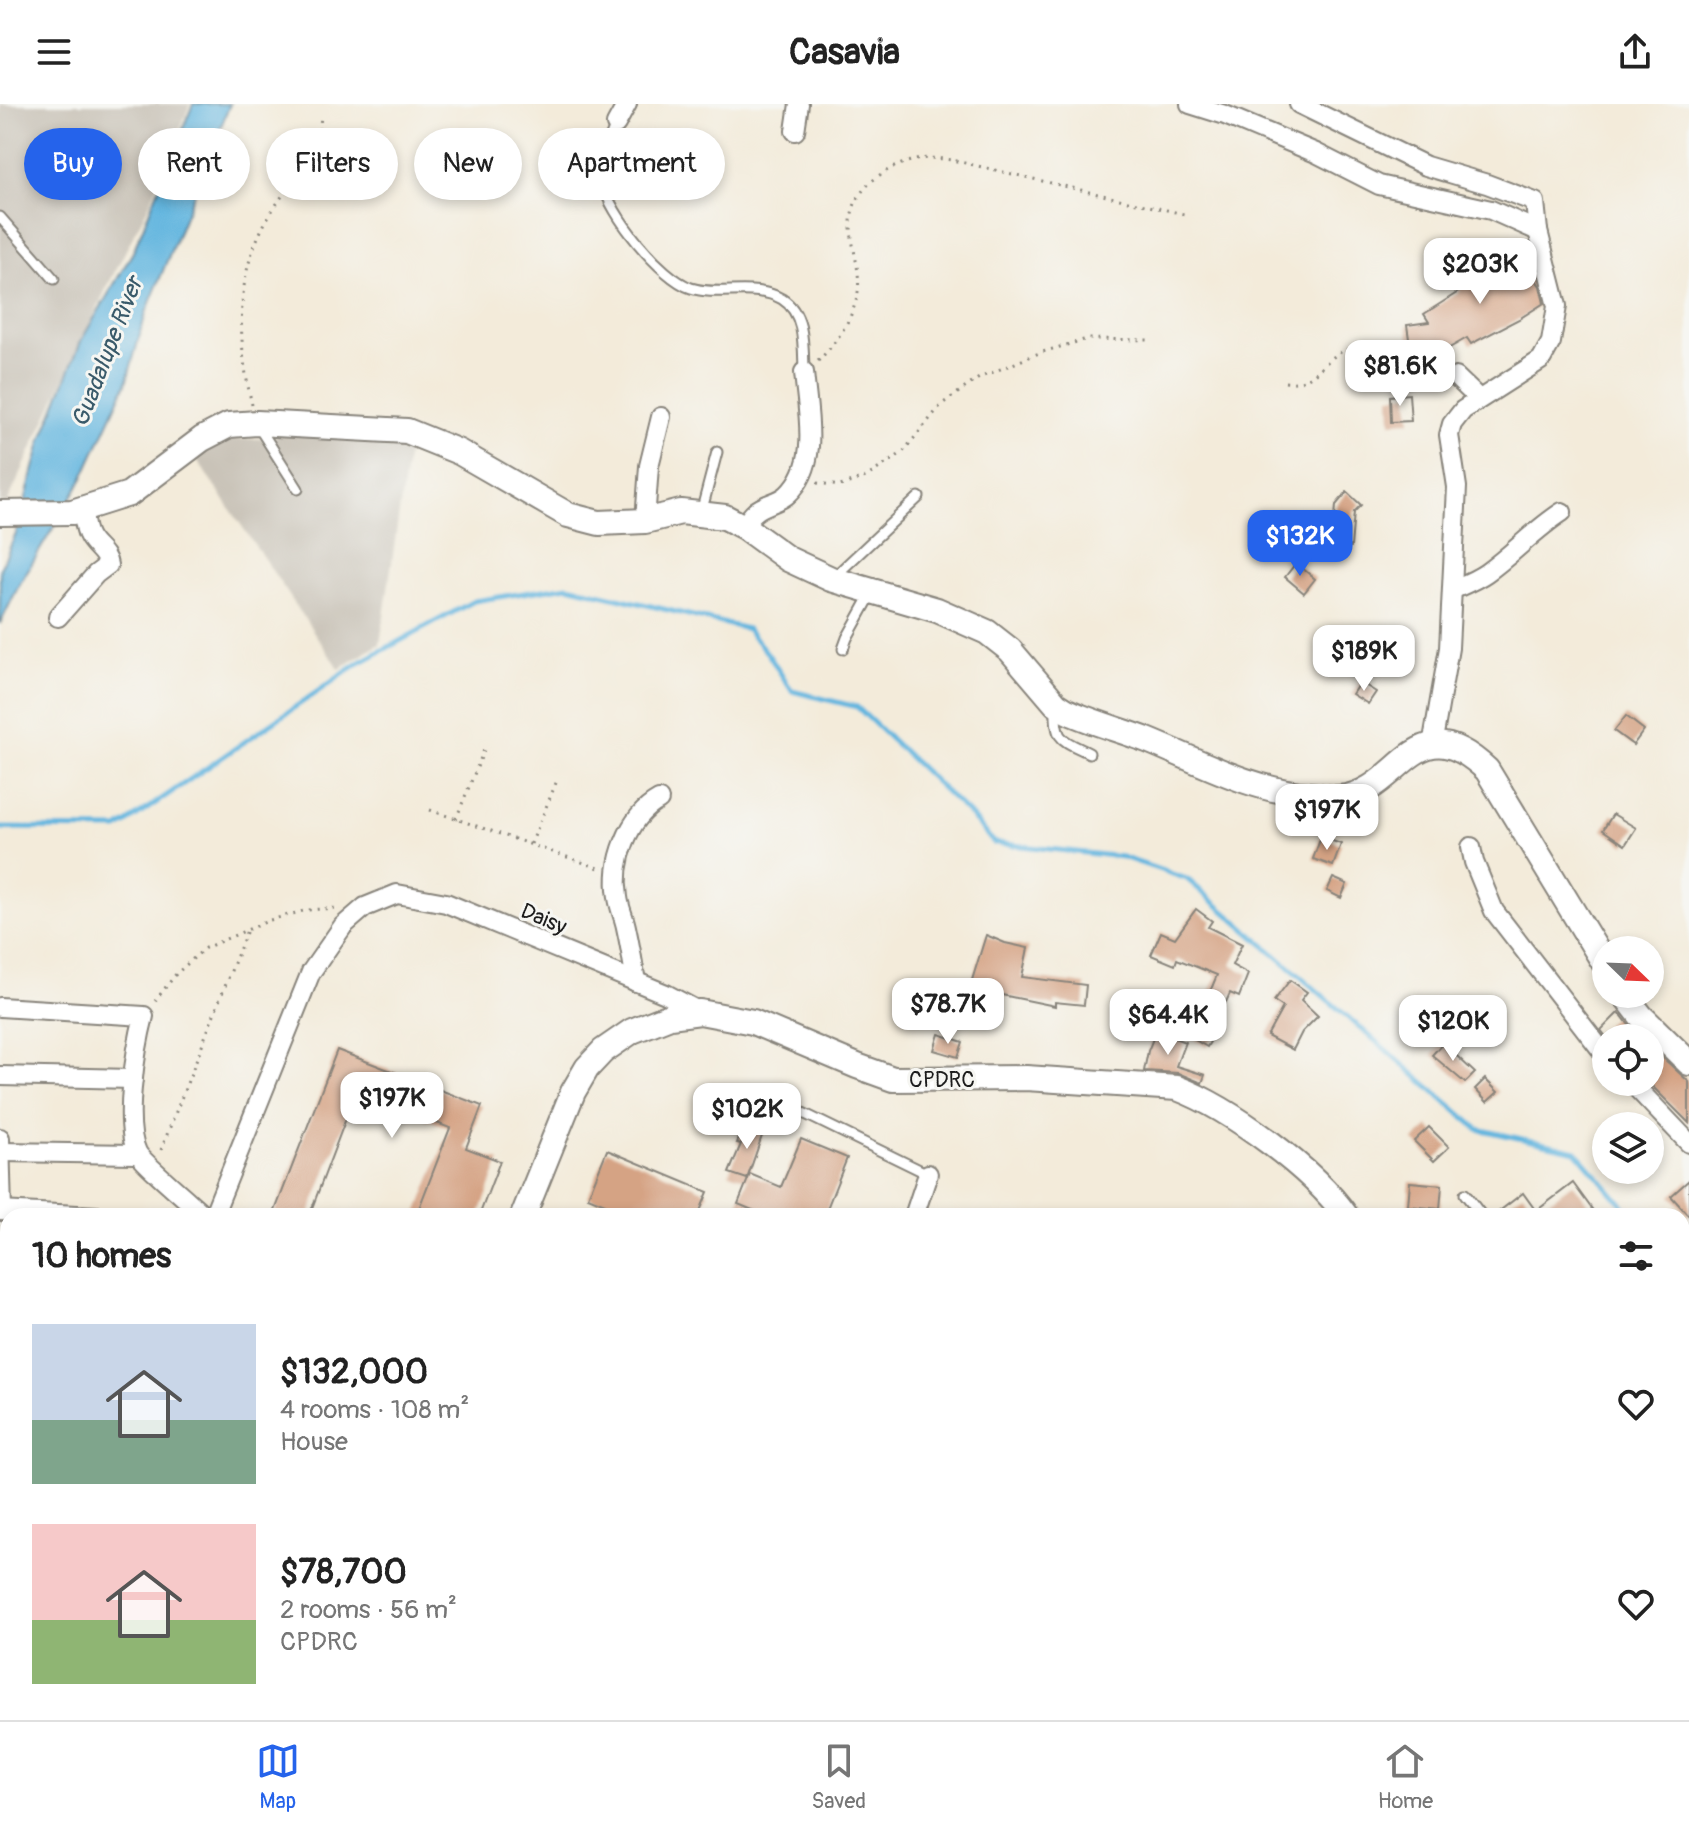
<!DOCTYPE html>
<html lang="en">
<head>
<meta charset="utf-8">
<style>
  :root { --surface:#fff; --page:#f2f2f2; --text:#222; --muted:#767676; --line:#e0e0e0; --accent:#2563eb }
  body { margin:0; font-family:Pangolin,sans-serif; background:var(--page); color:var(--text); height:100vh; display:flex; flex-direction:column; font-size:30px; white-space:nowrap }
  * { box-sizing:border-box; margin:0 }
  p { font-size:26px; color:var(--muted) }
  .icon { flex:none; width:44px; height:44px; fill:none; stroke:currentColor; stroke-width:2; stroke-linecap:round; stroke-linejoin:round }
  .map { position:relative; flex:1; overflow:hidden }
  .side { position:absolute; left:0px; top:1104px; width:1690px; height:512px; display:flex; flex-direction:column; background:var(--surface); border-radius:24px 24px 0 0; box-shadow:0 4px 12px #0003 }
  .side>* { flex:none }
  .banner { position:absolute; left:24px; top:24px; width:800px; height:72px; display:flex; gap:16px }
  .needle { width:52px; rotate:113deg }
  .controls { position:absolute; left:1592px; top:832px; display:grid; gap:16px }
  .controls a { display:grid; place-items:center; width:72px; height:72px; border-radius:50%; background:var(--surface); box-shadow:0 4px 12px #0003; font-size:40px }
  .price { position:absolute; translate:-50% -68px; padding:0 18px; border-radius:16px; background:#fff; color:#222; font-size:26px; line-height:52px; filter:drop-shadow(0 2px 4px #0008) }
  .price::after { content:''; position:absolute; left:50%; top:48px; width:24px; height:18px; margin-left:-12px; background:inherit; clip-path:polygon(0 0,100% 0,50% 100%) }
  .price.current { background:var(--accent); color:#fff }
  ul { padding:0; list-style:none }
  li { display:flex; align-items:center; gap:24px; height:200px; padding:0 32px }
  li span { display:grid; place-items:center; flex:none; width:224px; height:160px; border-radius:0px; color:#555 }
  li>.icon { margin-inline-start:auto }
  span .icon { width:96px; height:96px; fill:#fffc; stroke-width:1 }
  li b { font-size:34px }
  h2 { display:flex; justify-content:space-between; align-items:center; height:96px; padding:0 32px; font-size:34px }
  .pill { padding:0 28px; border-radius:36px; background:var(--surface); box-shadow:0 4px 12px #0003; font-size:28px; line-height:72px }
  .pill.current { background:var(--accent); color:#fff }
  header { display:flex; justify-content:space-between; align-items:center; height:104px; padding:0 32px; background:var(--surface); font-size:36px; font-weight:700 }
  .tabs { display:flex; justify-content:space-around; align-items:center; height:112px; border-top:2px solid var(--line); background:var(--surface); font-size:22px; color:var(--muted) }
  .tabs a { display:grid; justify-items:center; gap:4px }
  .tabs .current { color:var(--accent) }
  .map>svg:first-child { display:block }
</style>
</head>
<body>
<header><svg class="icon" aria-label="menu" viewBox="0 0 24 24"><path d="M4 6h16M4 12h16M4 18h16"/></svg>Casavia<svg class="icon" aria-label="share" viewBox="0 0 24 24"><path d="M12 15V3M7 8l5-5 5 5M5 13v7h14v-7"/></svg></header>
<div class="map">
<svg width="1689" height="1616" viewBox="0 0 1689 1616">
  <rect width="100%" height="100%" fill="#f6f6f2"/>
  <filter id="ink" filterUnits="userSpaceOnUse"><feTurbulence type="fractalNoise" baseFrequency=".0125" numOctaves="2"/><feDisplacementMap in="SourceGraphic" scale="16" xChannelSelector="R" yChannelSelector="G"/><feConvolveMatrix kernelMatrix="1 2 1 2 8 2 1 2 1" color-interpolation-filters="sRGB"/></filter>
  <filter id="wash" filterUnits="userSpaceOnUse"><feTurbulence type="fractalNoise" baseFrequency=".006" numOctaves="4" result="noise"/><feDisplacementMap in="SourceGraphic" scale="32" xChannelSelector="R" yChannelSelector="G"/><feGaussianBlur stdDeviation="1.8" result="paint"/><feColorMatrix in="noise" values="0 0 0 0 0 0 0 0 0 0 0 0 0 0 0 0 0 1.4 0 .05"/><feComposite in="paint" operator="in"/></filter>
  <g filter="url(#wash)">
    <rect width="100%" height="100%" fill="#f3ebda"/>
    <g fill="#c9c3b8">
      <path d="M0 0H190L150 99 105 187 7 399 0 398Z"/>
      <path d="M288 327 409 339 380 540 339 565 195 353 226 336 269 334Z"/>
    </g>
    <rect fill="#73ca8f" stroke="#487356" stroke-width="2" x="0" y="1182" width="8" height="127"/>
    <path fill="#64b6df" stroke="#40697e" stroke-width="2" d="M193 0H230L146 209 126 280 82 376 19 481 0 520V465L16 430 42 335 82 235 133 148Z"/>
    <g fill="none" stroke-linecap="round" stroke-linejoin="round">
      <g stroke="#64b6df" stroke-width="5">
        <path d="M0 724 118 725 359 559 474 497 568 482 747 525 768 550 792 587 857 603 970 711 994 739 1122 753 1187 775 1478 1025 1576 1047 1632 1112"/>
        <path d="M1682 1203 1689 1218"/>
      </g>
    </g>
    <g id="blocks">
      <g fill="#d5a384">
        <path d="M1502 150 1527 163 1540 182 1544 199 1519 215 1471 240 1467 234 1444 247 1439 239 1410 242 1407 221 1429 218 1424 210 1460 187 1454 176 1478 163 1487 180Z"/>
        <path d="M1409 290 1411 317 1391 318 1390 292Z"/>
        <path d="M1347 388 1361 401 1354 408 1351 443 1333 441 1336 401Z"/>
        <path d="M1296 459 1315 475 1304 489 1285 473Z"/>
        <path d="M1360 578 1376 588 1368 600 1352 590Z"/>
        <path d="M1626 612 1644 626 1633 641 1614 627Z"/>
        <path d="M1613 710 1636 724 1625 741 1603 726Z"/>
        <path d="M1321 733 1341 740 1333 762 1313 755Z"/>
        <path d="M1333 774 1347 780 1341 794 1327 787Z"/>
        <path d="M1196 805 1212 817 1208 823 1242 840 1232 861 1248 870 1239 893 1230 889 1219 914 1202 907 1217 871 1177 855 1175 861 1151 851 1161 828 1175 834Z"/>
        <path d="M986 831 1005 839 1028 844 1022 873 1086 881 1084 901 1055 898V902L997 890 993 907 964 902Z"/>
        <path d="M1290 876 1307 888 1301 896 1318 912 1302 928 1293 946 1267 932 1283 903 1274 897Z"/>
        <path d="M1619 908 1629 921 1642 934H1607L1601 926Z"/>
        <path d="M1202 924 1214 931 1207 943 1195 936Z"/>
        <path d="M1156 927 1185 938 1176 962 1205 971 1202 979 1178 969 1144 967 1148 947Z"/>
        <path d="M939 930 963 938 958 953 934 946Z"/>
        <path d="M1443 939 1475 969 1465 979 1432 951Z"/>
        <path d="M1650 942 1689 978V1019L1650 980Z"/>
        <path d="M337 946 482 1002 466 1044 500 1057 479 1112H416L450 1024 356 988 309 1112H273Z"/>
        <path d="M1485 975 1498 988 1487 998 1475 985Z"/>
        <path d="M745 1019 764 1026 747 1075 729 1069 741 1040 737 1039Z"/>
        <path d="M1429 1023 1449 1043 1434 1057 1414 1037Z"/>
        <path d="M801 1035 847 1054 824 1112H767L738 1100 750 1070 781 1083Z"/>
        <path d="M607 1046 708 1088 698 1112H634L588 1093Z"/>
        <path d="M1689 1076V1112L1671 1092Z"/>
        <path d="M1410 1078 1442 1081 1440 1105 1408 1102Z"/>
        <path d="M1573 1079 1597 1112H1493L1523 1089 1536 1107Z"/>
      </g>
    </g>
  </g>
  <g filter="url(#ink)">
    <use href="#blocks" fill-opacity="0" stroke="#88847b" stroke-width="2"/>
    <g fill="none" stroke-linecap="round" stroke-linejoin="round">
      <g stroke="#88847b" stroke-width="13">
        <g id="service">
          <path d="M616 20C608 39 599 58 603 79 609 110 661 174 691 184 719 193 756 179 782 195 806 210 803 244 804 268"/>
          <path d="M0 113 54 175"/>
          <path d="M258 322 298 385"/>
          <path d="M701 409 717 348"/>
          <path d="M834 473 919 393"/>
          <path d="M843 545 847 534 872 489"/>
          <path d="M1056 604C1055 637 1061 635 1089 649"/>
          <path d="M801 1008 928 1070"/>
          <path d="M1465 1090 1482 1112"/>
          <path d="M196 1616 197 1608"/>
          <path d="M1142 1616 1147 1608"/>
          <path d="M1255 1616 1271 1608"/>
        </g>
      </g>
      <g stroke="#88847b" stroke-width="22">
        <g id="minor">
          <path d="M1190 0 1225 11 1316 49 1379 81 1491 106 1538 127"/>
          <path d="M1299 0 1426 62 1487 80 1535 98 1538 127 1557 202 1551 238 1541 256 1463 306 1452 320 1449 331 1457 383 1449 544 1432 642"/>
          <path d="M616 20 627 0"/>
          <path d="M795 27 799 0"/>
          <path d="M1456 273 1479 295"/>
          <path d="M645 417 649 362 661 313"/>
          <path d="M744 423C747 418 750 412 755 408 765 399 779 399 788 390 821 359 807 307 804 268"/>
          <path d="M1452 486C1463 481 1476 476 1486 469 1513 450 1534 426 1562 408"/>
          <path d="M58 513 96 470 108 461C106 448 95 444 89 433 84 425 84 415 83 406"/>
          <path d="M1471 743 1474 758 1494 807 1606 952"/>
          <path d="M636 878C633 859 630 841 626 823 624 813 619 803 618 793 612 758 628 713 659 696"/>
          <path d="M0 903 144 912C136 943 123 1019 137 1048 141 1057 193 1101 205 1112"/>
          <path d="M0 972 133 975"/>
          <path d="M1631 978 1689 1039"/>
          <path d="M0 1034 2 1107"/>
          <path d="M0 1048 137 1050"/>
          <path d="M0 1107 97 1112"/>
          <path d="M213 1112 311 868 343 822 365 803 397 790 446 799 666 890 700 908"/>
          <path d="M914 1112 928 1070"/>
          <path d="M634 1608 656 1616"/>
          <path d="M947 1608 948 1616"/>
          <path d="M991 1608 992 1616"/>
          <path d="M1059 1608 1060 1616"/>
          <path d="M844 1616 850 1608"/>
        </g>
      </g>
      <g stroke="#88847b" stroke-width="28">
        <g id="tertiary">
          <path d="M0 409 72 408 129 390 202 335 229 321 257 319 407 327 459 348 568 411 599 419 645 417 681 408 725 413 744 423 788 455 831 475 937 506 987 528 1010 546 1056 600 1067 607C1093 619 1121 626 1147 636 1201 658 1251 686 1309 691 1319 692 1330 695 1339 694 1402 689 1414 597 1487 666L1606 862"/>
          <path d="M1624 890 1641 912 1689 959"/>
          <path d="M523 1112 573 988 587 964 603 947 632 927 670 912 700 908 753 918 857 962 893 975 1026 974 1177 984C1230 1004 1314 1066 1346 1112"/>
          <path d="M1682 1323 1689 1333"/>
          <path d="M0 1507H8"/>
        </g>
      </g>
      <g stroke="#88847b" stroke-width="3" stroke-dasharray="2 6" stroke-linecap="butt">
        <path d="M818 257C837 238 853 215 858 188 861 165 851 143 851 121 850 84 888 60 921 55 931 53 942 55 952 56L1188 111"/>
        <path d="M1285 278C1315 281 1319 259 1343 247 1369 235 1424 241 1445 261"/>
        <path d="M252 301C236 231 234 162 276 101 301 63 317 63 321 11"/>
        <path d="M817 379 840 382 866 373 902 349 942 300 979 274 1039 249 1087 235 1150 236"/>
        <path d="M430 706 599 764"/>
        <path d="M456 715 486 641"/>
        <path d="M531 740 558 674"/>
        <path d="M155 897 176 870 205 844 270 816 307 806 337 804"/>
        <path d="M161 1046 247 826"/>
      </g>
      <use href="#service" stroke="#fff" stroke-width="9"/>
      <use href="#minor" stroke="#fff" stroke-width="18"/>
      <use href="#tertiary" stroke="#fff" stroke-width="24"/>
    </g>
  </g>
  <g text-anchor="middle" stroke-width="6" stroke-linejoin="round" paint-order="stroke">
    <g font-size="22" fill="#1c1c1c" stroke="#f6f6f2">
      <text transform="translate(544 814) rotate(23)" y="8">Daisy</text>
      <text x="942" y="983">CPDRC</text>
    </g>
    <g font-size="24" font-style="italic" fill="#395a6a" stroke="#f6f6f2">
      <text transform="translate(107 248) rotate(-69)" y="8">Guadalupe River</text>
    </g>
  </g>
</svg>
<div class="controls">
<a><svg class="needle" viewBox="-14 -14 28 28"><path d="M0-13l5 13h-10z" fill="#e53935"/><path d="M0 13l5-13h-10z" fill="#767676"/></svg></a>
<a><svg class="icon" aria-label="locate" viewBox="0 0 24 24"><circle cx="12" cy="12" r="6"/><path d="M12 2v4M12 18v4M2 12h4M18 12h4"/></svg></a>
<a><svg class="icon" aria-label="layers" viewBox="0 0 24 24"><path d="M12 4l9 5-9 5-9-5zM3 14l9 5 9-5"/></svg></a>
</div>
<b class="price" style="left:1480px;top:202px">$203K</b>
<b class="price" style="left:1400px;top:304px">$81.6K</b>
<b class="price current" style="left:1300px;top:474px">$132K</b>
<b class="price" style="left:1364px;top:589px">$189K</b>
<b class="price" style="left:1327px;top:748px">$197K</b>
<b class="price" style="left:948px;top:942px">$78.7K</b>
<b class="price" style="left:1168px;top:953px">$64.4K</b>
<b class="price" style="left:1453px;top:959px">$120K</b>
<b class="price" style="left:392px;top:1036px">$197K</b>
<b class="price" style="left:747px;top:1047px">$102K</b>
<div class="banner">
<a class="pill current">Buy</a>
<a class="pill">Rent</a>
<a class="pill">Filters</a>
<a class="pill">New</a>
<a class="pill">Apartment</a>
</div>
<section class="side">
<h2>10 homes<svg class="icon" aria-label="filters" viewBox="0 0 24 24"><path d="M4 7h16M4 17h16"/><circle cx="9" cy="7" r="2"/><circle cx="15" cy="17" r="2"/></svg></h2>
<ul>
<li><span style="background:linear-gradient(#c9d6e8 60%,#7fa58c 0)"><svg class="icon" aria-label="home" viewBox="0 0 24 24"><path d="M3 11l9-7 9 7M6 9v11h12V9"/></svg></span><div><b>$132,000</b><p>4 rooms · 108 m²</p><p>House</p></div><svg class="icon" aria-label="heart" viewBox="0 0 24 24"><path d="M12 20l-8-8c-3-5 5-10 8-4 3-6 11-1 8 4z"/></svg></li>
<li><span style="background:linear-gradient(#f6c9c9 60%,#8fb573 0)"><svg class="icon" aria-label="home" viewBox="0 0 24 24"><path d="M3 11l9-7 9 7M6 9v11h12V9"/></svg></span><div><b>$78,700</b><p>2 rooms · 56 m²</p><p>CPDRC</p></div><svg class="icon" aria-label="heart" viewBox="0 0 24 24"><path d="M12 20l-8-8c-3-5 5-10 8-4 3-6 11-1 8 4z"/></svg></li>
</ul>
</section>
</div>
<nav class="tabs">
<a class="current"><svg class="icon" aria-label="map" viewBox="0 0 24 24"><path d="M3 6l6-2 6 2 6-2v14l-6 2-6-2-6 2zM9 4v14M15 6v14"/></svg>Map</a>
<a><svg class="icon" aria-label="saved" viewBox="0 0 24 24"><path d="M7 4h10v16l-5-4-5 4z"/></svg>Saved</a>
<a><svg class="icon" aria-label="home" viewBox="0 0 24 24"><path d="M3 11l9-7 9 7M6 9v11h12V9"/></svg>Home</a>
</nav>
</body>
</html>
